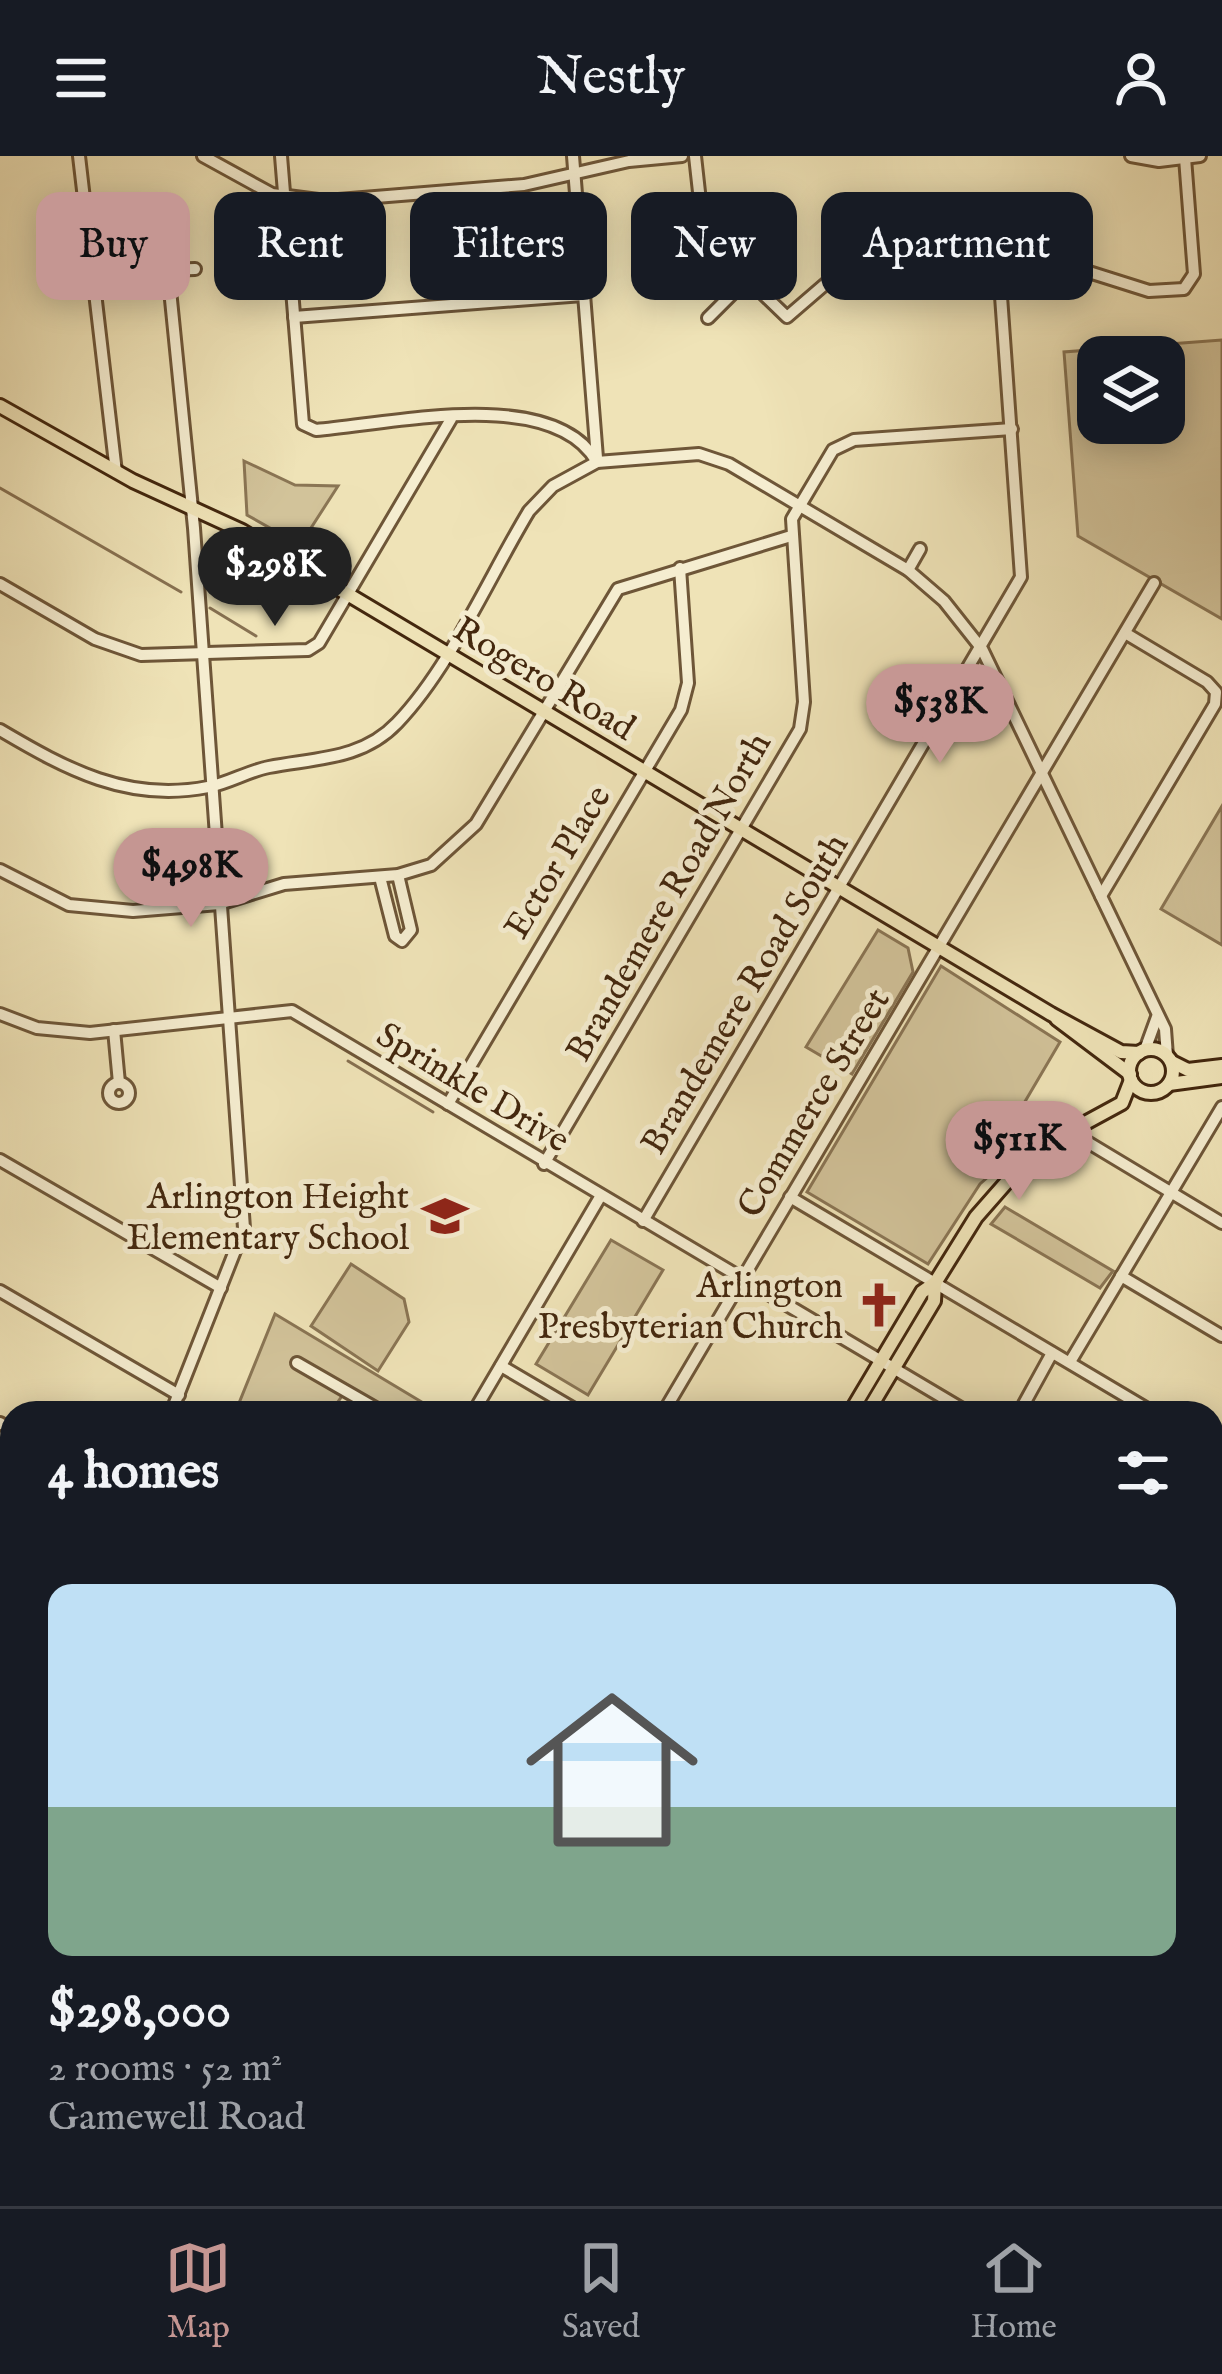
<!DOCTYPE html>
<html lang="en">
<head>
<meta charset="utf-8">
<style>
  :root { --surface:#171b24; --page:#242831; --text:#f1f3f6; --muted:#9ea1a6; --line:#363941; --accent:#c59692 }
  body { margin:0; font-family:"IM FELL English",serif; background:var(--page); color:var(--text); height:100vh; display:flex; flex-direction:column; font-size:45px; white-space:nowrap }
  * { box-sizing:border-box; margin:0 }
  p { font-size:39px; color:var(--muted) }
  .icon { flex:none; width:66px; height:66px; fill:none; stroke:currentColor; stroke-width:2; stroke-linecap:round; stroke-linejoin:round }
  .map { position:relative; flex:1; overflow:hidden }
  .details { position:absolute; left:0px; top:1245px; width:1224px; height:807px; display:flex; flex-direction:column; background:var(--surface); border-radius:36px 36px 0 0; box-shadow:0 6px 30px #0003 }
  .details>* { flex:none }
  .guide { position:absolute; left:36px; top:36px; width:1152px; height:108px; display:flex; gap:24px }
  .tools { position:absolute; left:1077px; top:180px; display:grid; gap:24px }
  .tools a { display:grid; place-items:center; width:108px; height:108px; border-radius:24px; background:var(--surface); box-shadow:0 6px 30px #0003; font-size:60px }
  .price { position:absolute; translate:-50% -102px; padding:0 27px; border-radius:42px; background:var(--accent); color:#111; font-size:39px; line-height:78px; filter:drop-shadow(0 3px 6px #0008) }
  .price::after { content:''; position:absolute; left:50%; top:72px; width:36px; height:27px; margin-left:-18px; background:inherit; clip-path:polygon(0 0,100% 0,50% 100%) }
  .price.selected { background:#222; color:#fff }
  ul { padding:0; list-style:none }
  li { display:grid; align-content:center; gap:24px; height:636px; padding:0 48px }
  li+li { border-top:3px solid var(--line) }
  li span { display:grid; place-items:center; height:372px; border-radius:24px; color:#555 }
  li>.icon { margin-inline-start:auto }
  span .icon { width:216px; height:216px; fill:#fffc; stroke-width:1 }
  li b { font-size:51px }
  h2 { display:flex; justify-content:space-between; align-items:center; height:144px; padding:0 48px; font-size:51px }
  .pill { padding:0 42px; border-radius:24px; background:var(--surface); box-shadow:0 6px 30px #0003; font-size:42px; line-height:108px }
  .pill.selected { background:var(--accent); color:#111 }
  header { display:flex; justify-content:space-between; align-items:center; height:156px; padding:0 48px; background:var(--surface); font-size:54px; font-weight:600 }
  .tab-bar { display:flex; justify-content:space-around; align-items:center; height:168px; border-top:3px solid var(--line); background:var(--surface); font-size:33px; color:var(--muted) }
  .tab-bar a { display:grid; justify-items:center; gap:6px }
  .tab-bar .selected { color:var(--accent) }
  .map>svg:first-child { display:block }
</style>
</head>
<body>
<header><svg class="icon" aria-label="menu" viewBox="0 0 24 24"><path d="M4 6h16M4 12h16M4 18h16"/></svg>Nestly<svg class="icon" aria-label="person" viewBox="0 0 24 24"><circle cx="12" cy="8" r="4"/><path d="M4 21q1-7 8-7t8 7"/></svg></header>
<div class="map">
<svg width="1222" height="2050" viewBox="0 0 1222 2050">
  <rect width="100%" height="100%" fill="#efe3b7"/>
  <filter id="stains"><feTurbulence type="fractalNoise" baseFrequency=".00167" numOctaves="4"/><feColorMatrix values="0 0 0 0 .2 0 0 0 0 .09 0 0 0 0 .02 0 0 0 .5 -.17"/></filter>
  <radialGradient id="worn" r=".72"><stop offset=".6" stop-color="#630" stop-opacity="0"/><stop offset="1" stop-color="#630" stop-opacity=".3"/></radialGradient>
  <g fill="#d2c39a" stroke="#8a7554" stroke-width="3" fill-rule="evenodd">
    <path d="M1222 184V463L1078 380 1064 196ZM1098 201H1164V267H1098Z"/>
    <path d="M244 305 295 329 338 330 300 389 247 359Z"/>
    <path d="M1222 650V789L1161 753Z"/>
    <path d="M878 774 908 792 913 816 852 918 806 891Z"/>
    <path d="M941 810 1060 886 1023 949 1051 965 980 1028 928 1108 807 1036Z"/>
    <path d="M1005 1051 1113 1115 1100 1132 991 1068Z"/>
    <path d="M611 1084 663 1114 588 1239 536 1208Z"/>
    <path d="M351 1108 404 1143 409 1166 378 1215 311 1170Z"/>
    <path d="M275 1158 440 1257H391L347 1233 330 1257H235Z"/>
    <path d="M737 2040H921L938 2050H733Z"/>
  </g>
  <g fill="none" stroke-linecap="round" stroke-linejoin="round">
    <g stroke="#877151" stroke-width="3">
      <path d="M0 332 181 436"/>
      <path d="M210 452 256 480"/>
      <path d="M348 905 433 956"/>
    </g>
    <g stroke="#6e5638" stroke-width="16">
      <g id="minor">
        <path d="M79 0 116 316"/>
        <path d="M203 0 272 38 326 45 524 29 629 5 682 0"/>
        <path d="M281 0 303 268 316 274C391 268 553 229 597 306"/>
        <path d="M573 0 597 302"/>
        <path d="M695 0 704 81 787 161 845 111 998 98H1032L1149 135 1184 133 1194 118 1185 2"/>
        <path d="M1131 0 1159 5 1200 0"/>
        <path d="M294 161 583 139"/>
        <path d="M708 162 746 124"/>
        <path d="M908 414 920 393"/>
        <path d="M0 428 95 483 141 499 308 494 319 487 451 263"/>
        <path d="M0 574C66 613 128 647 208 631 229 627 248 615 269 611 315 602 362 604 397 567 450 512 489 421 529 355L553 330 597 306 699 298 729 308 908 414 944 445 982 493 1165 873 1167 900"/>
        <path d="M0 714 69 749 133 755 219 748 284 728 398 719 431 709 476 668 618 433 791 380"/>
        <path d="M380 721 395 780 402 785 411 774 398 719"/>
        <path d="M1101 740 1215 548 1216 536 1207 526 1125 477"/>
        <path d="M0 858 37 872 90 877 292 855 969 1257"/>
        <path d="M114 874 119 927"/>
        <path d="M1145 894 1157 861"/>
        <circle cx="119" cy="937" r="10"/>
        <path d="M448 948 681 554 688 527 680 412"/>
        <path d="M1069 975 1222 1067"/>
        <path d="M0 1004 221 1132"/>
        <path d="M544 1008 800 573 804 546 792 363 833 294 854 284 1012 273"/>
        <path d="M790 1041 1154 1257"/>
        <path d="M643 1065 1021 421 998 98"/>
        <path d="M1121 1120 1222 1180"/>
        <path d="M0 1135 179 1239"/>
        <path d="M1070 1206 1222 951"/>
        <path d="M297 1207 384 1257"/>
        <path d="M501 1210 581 1257"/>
        <path d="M171 1257 244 1072 194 372 168 114 195 113"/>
        <path d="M473 1257 600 1041"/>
        <path d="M663 1257 1154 427"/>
        <path d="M1019 1257 1052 1197"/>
        <path d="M0 1267 12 1274"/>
        <path d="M1212 1291 1222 1297"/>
        <path d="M1212 1427 1222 1433"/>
        <path d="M0 1540 12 1547"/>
        <path d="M1212 1559 1222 1565"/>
        <path d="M1212 1719 1222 1724"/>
        <path d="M0 1730 12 1709"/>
        <path d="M11 1835 12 1836"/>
        <path d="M1212 1896 1222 1902"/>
        <path d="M0 1941 12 1947"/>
        <path d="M167 2040 183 2050"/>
        <path d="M359 2040 377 2050"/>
        <path d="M550 2040 567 2050"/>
        <path d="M938 2040 954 2050"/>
        <path d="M3 2050 12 2035"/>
        <path d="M192 2050 198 2040"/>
        <path d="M682 2050 686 2040"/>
        <path d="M1062 2050 1063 2040"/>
      </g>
    </g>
    <g stroke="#43270e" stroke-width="18">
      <g id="major">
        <path d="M0 250 133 325 242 375 1051 858 1121 896 1139 897"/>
        <path d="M1057 863 1130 918"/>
        <circle cx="1151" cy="915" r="22"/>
        <path d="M1172 906 1188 914 1222 910"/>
        <path d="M1169 928 1222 921"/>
        <path d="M850 1257 922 1136 935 1127 976 1061 1012 1020 1052 985 1122 947 1131 924"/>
        <path d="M867 1257 934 1145 935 1127"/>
        <path d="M0 1402 12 1409"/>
        <path d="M1130 2040 1147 2050"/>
        <path d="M389 2050 394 2040"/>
      </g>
    </g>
    <use href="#minor" stroke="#f5edd0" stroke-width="10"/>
    <use href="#major" stroke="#efe3b7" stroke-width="12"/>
  </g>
  <defs>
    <g id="school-bare" transform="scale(3.6)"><path d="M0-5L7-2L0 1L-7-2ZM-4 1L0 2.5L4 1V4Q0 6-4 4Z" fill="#8f2418" stroke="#f5edd0" stroke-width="2.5" paint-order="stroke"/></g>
    <g id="church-bare" transform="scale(3.6)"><path d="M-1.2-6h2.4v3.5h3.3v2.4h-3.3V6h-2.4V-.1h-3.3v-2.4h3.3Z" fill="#8f2418" stroke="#f5edd0" stroke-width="2.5" paint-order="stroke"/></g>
  </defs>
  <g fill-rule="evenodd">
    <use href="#school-bare" x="445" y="1060"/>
    <use href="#church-bare" x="879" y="1149"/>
  </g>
  <g text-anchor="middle" stroke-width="10" stroke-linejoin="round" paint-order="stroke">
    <g font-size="36" fill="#43270e" stroke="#f5edd0">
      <text transform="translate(545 521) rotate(31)" y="13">Rogero Road</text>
      <text transform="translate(556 705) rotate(-59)" y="13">Ector Place</text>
      <text transform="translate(667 740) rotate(-60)" y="13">Brandemere Road North</text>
      <text transform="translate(743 837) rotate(-59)" y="13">Brandemere Road South</text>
      <text transform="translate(474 930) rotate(31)" y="13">Sprinkle Drive</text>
      <text transform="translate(812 946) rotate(-59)" y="13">Commerce Street</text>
    </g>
    <g font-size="36" fill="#43270e" stroke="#f5edd0" text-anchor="end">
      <text x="409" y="1052">Arlington Height<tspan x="409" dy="41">Elementary School</tspan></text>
      <text x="843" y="1141">Arlington<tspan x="843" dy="41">Presbyterian Church</tspan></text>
    </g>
  </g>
  <rect width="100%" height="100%" filter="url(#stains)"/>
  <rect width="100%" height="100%" fill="url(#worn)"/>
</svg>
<div class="tools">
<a><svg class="icon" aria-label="layers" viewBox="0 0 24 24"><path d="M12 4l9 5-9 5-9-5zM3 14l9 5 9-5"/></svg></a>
</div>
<b class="price selected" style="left:275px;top:473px">$298K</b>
<b class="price" style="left:940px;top:610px">$538K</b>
<b class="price" style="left:191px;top:774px">$498K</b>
<b class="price" style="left:1019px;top:1047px">$511K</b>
<div class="guide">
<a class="pill selected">Buy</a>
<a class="pill">Rent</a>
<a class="pill">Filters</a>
<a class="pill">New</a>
<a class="pill">Apartment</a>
</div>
<section class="details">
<h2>4 homes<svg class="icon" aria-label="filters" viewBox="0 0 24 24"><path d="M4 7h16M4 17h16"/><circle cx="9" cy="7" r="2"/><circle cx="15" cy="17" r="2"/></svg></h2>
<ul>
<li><span style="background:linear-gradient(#bfe0f5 60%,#7fa58c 0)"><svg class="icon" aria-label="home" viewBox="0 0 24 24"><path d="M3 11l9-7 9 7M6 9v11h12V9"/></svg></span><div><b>$298,000</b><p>2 rooms · 52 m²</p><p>Gamewell Road</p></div></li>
</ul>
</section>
</div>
<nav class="tab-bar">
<a class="selected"><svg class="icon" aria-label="map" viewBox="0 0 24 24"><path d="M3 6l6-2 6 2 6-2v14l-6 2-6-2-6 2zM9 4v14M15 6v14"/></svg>Map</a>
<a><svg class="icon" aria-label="saved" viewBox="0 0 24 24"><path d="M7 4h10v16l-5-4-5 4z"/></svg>Saved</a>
<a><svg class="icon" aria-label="home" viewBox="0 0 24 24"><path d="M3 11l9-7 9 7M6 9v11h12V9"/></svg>Home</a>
</nav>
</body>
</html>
